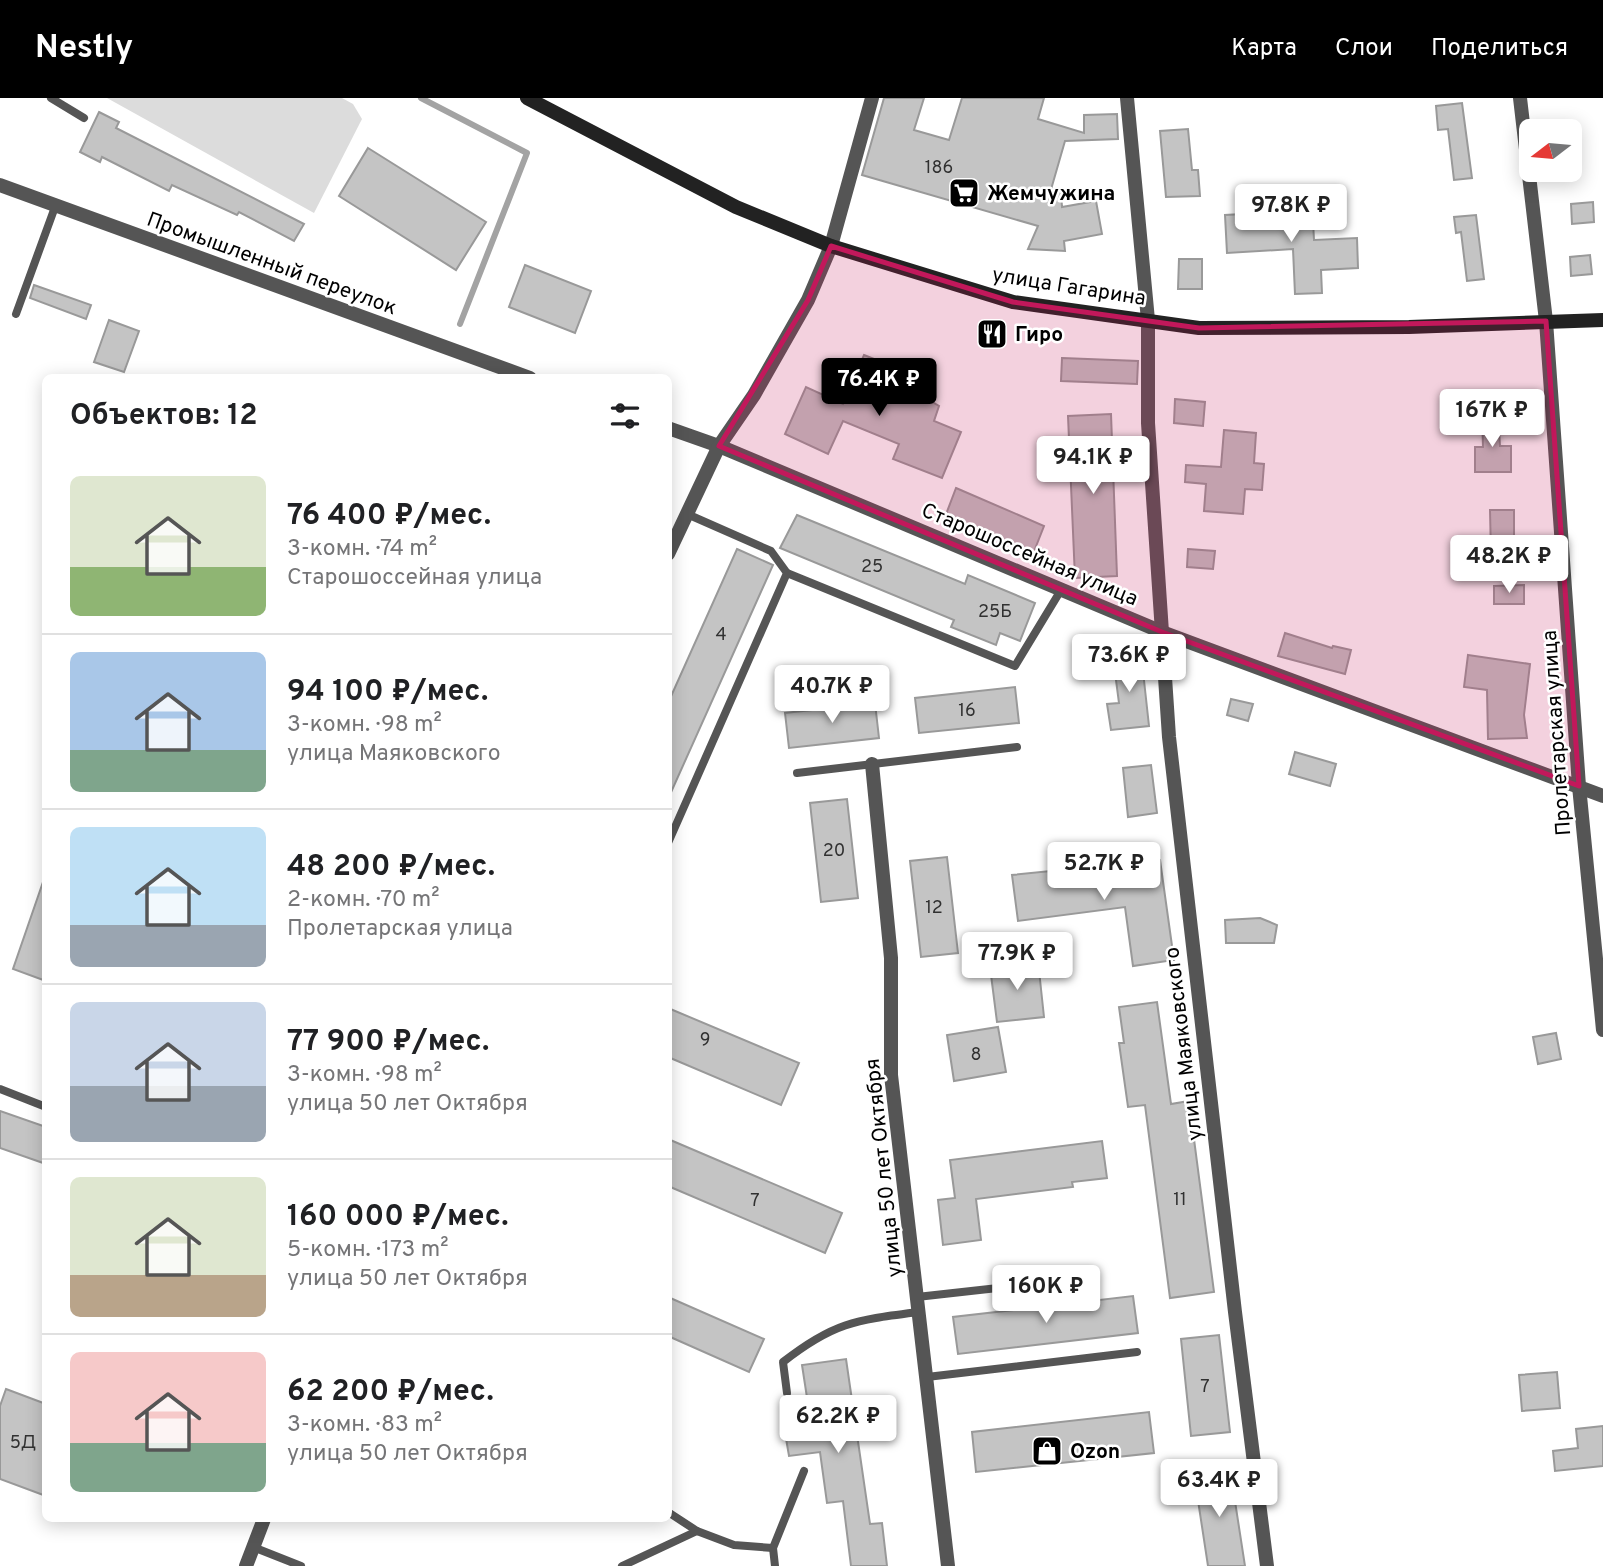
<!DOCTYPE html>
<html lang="ru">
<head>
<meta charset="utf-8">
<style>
  :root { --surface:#fff; --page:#f2f2f2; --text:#202124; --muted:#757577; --line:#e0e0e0; --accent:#000 }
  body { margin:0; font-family:Overpass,sans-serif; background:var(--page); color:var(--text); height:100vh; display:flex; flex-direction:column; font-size:26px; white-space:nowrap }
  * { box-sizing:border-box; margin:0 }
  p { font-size:23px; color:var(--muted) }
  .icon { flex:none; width:38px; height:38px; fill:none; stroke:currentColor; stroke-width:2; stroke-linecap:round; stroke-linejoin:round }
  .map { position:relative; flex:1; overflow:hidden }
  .sheet { position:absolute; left:42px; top:276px; width:630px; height:1148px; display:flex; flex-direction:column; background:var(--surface); border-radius:10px; box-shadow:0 4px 18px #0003 }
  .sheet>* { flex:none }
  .needle { width:46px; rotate:254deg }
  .controls { position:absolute; left:1519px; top:21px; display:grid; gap:14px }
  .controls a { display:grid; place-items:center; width:63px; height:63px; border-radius:10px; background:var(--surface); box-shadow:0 4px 18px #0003; font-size:35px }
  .price { position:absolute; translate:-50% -60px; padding:0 16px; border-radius:7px; background:#fff; color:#222; font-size:23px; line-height:46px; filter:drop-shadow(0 2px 4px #0008) }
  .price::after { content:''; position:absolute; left:50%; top:42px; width:21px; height:16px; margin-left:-10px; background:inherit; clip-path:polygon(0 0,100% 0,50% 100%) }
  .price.current { background:var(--accent); color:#fff }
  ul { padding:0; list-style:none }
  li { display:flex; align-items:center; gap:21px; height:175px; padding:0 28px }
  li+li { border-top:2px solid var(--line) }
  li span { display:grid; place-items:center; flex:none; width:196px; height:140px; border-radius:10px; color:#555 }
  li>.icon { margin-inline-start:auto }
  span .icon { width:84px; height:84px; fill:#fffc; stroke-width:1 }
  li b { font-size:30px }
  h2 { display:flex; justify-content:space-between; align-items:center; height:84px; padding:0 28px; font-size:30px }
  header { display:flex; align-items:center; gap:42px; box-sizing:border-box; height:98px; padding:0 35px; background:var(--accent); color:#fff }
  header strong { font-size:33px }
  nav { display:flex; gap:38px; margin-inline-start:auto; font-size:24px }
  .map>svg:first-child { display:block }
</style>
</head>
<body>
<header>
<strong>Nestly</strong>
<nav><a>Карта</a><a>Слои</a><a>Поделиться</a></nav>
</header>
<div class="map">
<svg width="1603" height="1468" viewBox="0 0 1603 1468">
  <rect width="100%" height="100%" fill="#fff"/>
  <path fill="#dcdcdc" d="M107 0H342L353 6 362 21 314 115Z"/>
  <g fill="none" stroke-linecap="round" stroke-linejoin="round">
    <path stroke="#a3a3a3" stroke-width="6" d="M421 0 527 55 460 226"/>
  </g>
  <g fill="#c4c4c4" stroke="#999" stroke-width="2">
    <path d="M884 0H924L914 32 949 42 962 0H1044L1038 21 1084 35V17L1117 16 1118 41 1065 43 1050 95 1061 94 1062 109 1096 103 1102 136 1064 143 1065 153 1028 151 1038 128 862 77Z"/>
    <path d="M1462 5 1472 80 1454 82 1448 31 1438 32 1436 8Z"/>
    <path d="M99 14 119 24 116 30 304 126 294 143 239 114 237 117 172 87 169 93 102 59 100 64 80 54Z"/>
    <path d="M1188 31 1192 72H1198L1200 98 1166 99 1160 33Z"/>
    <path d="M368 50 486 124 456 172 339 98Z"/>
    <path d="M1284 102 1285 124 1313 123 1314 142 1357 140 1358 170 1321 172 1322 195 1295 196 1293 151 1227 155 1225 117 1262 115 1261 104Z"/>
    <path d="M1593 104 1594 124 1572 126 1571 106Z"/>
    <path d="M1476 117 1484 181 1467 183 1461 134 1456 135 1454 119Z"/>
    <path d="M1590 157 1592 176 1571 178 1570 159Z"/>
    <path d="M1179 161H1202V191H1178Z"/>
    <path d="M525 167 591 193 575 235 509 209Z"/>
    <path d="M34 187 91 207 86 221 30 200Z"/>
    <path d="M109 222 139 233 124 274 94 264Z"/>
    <path d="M864 257 879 263V268L904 275 910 291 939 308 934 323 961 334 942 380 893 361 899 346 843 323 828 356 785 336 806 289 843 306Z"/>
    <path d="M1062 260 1138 263 1137 286 1061 283Z"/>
    <path d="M1175 301 1205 304 1203 328 1174 325Z"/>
    <path d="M1111 316 1117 478 1075 480 1068 318Z"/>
    <path d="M1482 316H1498L1500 348H1511V374H1475V349H1483Z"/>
    <path d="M1224 332 1256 335 1254 365 1264 366 1262 392 1245 391 1243 416 1204 413 1206 386 1185 384 1186 367 1221 369Z"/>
    <path d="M956 390 1044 428 1033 456 945 419Z"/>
    <path d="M1490 412H1514V456H1491Z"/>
    <path d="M797 417 965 486 968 477 1035 505 1020 543 1000 535 996 547 951 529 954 522 780 450Z"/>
    <path d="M737 451 773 467 668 701V605Z"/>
    <path d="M1188 451 1215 453 1213 471 1187 469Z"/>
    <path d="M1524 487V506H1494V488Z"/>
    <path d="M1285 535 1332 550 1333 548 1351 552 1345 576 1278 558Z"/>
    <path d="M1141 555 1149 628 1111 632 1107 606 1119 605 1113 559Z"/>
    <path d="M1468 557 1530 566 1524 617 1527 640 1488 641 1487 592 1464 589Z"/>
    <path d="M1015 589 1019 625 919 635 915 600Z"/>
    <path d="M1231 601 1253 606 1248 623 1227 617Z"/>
    <path d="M875 605 879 640 789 650 785 615Z"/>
    <path d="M1295 654 1336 666 1330 688 1289 676Z"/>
    <path d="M1151 667 1157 715 1128 719 1123 670Z"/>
    <path d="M847 701 858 800 821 804 810 705Z"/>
    <path d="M947 759 958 855 921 859 910 763Z"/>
    <path d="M1160 762 1174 862 1133 868 1125 809 1018 823 1012 777Z"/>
    <path d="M43 784H46V883L13 871Z"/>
    <path d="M1260 820 1277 827 1274 845H1226L1225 822Z"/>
    <path d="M1038 863 1044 919 997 924 990 869Z"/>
    <path d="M1157 904 1171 1006 1189 1003 1214 1194 1170 1200 1145 1007 1128 1009 1119 945H1124L1119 909Z"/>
    <path d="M668 910 799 965 781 1007 668 959Z"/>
    <path d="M998 929 1006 974 954 983 947 937Z"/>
    <path d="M1556 935 1561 961 1538 966 1533 939Z"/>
    <path d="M0 1013 46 1029V1066L0 1050Z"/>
    <path d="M668 1041 842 1115 825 1155 668 1088Z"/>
    <path d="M1102 1043 1107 1080 1072 1084 1073 1089 976 1101 981 1142 943 1147 938 1102 955 1100 950 1062Z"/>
    <path d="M1133 1198 1138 1235 958 1256 953 1219Z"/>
    <path d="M668 1199 764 1241 749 1274 668 1238Z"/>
    <path d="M1219 1237 1230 1334 1191 1338 1181 1241Z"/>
    <path d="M846 1261 870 1426 882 1425 887 1468H851L843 1403 827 1405 820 1354 789 1358 783 1323 810 1319 802 1267Z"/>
    <path d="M1557 1274 1560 1310 1522 1313 1519 1277Z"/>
    <path d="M6 1291 46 1306V1398L0 1381V1308Z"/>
    <path d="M1149 1314 1154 1355 976 1374 972 1334Z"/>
    <path d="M1603 1328V1368L1555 1373 1553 1353 1578 1350 1576 1331Z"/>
    <path d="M1230 1371 1245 1468H1208L1194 1376Z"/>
  </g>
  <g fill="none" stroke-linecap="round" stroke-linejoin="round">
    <g stroke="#555" stroke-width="8">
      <path d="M51 0 84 20"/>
      <path d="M16 216 55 109"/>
      <path d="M787 475 1015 568 1061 492"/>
      <path d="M797 675 1017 649"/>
      <path d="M668 745 787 475 771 453 687 416"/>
      <path d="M0 991 46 1009"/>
      <path d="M917 1199 1078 1181"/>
      <path d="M927 1279 1137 1254"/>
      <path d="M787 1295 783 1264C834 1224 856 1222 919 1214"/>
      <path d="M668 1414 697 1433"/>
      <path d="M253 1449 301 1468"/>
      <path d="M622 1468 697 1433 734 1447 773 1450"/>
      <path d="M775 1468 773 1450 804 1373"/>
    </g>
    <g stroke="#555" stroke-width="14">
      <path d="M1127 0 1148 222V325L1169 639 1235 1214 1267 1468"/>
      <path d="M1520 0 1546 223 1579 688 1603 932"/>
      <path d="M0 87 530 280"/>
      <path d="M831 148 872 0"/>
      <path d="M668 330 719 348 1162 534 1603 698"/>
      <path d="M872 666 891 860V977L948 1468"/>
    </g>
    <g stroke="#555" stroke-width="14">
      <path d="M668 456 719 348 754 297 808 202 831 148"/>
      <path d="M246 1468 264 1421"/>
    </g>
    <path stroke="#222" stroke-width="14" d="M527 0 736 109 831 148 1013 204 1199 230 1409 229 1603 222"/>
  </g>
  <path fill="#c2185b" fill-opacity="0.2" stroke="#c2185b" stroke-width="5" stroke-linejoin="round" d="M831 148 1013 204 1199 230 1546 223 1579 688 1162 534 719 348 808 202Z"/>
  <defs>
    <g id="supermarket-square" transform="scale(1.575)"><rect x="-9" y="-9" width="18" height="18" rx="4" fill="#000" stroke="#fff"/><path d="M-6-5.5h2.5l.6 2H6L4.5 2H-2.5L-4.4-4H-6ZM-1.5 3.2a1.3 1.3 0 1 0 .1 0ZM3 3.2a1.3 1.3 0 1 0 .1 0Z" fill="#fff"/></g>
    <g id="restaurant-square" transform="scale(1.575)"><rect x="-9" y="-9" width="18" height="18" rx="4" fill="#000" stroke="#fff"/><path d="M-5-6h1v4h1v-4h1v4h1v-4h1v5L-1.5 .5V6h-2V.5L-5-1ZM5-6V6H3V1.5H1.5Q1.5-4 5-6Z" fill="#fff"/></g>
    <g id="shop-square" transform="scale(1.575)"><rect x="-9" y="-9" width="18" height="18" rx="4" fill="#000" stroke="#fff"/><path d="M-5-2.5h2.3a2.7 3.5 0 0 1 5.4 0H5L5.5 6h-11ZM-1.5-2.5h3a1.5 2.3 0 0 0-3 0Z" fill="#fff"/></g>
  </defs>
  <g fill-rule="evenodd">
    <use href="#supermarket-square" x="964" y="95"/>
    <use href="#restaurant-square" x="992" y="236"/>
    <use href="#shop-square" x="1047" y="1353"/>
  </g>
  <g text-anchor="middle" stroke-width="5" stroke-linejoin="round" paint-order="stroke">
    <g font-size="18" fill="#313131">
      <text x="939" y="75">186</text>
      <text x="872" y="474">25</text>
      <text x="995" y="519">25Б</text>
      <text x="721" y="542">4</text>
      <text x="967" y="618">16</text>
      <text x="834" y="758">20</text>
      <text x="934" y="815">12</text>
      <text x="705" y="947">9</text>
      <text x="976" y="962">8</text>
      <text x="1180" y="1107">11</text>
      <text x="755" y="1108">7</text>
      <text x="1205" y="1294">7</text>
      <text x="23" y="1350">5Д</text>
    </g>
    <g font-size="21" font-weight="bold" fill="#000" stroke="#fff" text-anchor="start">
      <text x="987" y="102">Жемчужина</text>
      <text x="1015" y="243">Гиро</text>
      <text x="1070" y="1360">Ozon</text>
    </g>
    <g font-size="21" fill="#000" stroke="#fff">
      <text transform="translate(272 165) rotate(20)" y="7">Промышленный переулок</text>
      <text transform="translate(1069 188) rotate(9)" y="7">улица Гагарина</text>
      <text transform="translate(1030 456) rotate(23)" y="7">Старошоссейная улица</text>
      <text transform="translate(1556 635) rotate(-94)" y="7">Пролетарская улица</text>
      <text transform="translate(1183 946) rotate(-97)" y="7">улица Маяковского</text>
      <text transform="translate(883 1070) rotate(-96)" y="7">улица 50 лет Октября</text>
    </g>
  </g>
</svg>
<div class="controls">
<a><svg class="needle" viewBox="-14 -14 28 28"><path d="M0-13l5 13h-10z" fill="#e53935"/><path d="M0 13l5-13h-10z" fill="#757577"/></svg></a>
</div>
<b class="price" style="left:1291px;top:146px">97.8K ₽</b>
<b class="price current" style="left:879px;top:320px">76.4K ₽</b>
<b class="price" style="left:1492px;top:351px">167K ₽</b>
<b class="price" style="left:1093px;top:398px">94.1K ₽</b>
<b class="price" style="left:1509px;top:497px">48.2K ₽</b>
<b class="price" style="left:1129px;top:596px">73.6K ₽</b>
<b class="price" style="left:832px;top:627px">40.7K ₽</b>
<b class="price" style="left:1104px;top:804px">52.7K ₽</b>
<b class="price" style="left:1017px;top:894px">77.9K ₽</b>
<b class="price" style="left:1046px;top:1227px">160K ₽</b>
<b class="price" style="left:838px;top:1357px">62.2K ₽</b>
<b class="price" style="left:1219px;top:1421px">63.4K ₽</b>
<section class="sheet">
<h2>Объектов: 12<svg class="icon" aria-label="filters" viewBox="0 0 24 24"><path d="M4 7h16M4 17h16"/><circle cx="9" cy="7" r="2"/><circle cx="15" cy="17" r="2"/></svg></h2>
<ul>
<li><span style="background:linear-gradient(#dfe7d0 65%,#8fb573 0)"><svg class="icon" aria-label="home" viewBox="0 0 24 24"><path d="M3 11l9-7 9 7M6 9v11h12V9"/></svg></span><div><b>76 400 ₽/мес.</b><p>3-комн. · 74 m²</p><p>Старошоссейная улица</p></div></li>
<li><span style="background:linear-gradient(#a9c7e8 70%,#7fa58c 0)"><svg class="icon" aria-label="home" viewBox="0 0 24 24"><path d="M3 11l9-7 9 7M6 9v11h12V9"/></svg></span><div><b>94 100 ₽/мес.</b><p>3-комн. · 98 m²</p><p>улица Маяковского</p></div></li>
<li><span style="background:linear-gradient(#bfe0f5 70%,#9aa5b1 0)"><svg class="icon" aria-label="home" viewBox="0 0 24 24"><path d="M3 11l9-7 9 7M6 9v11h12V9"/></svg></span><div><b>48 200 ₽/мес.</b><p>2-комн. · 70 m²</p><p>Пролетарская улица</p></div></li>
<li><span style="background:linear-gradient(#c9d6e8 60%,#9aa5b1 0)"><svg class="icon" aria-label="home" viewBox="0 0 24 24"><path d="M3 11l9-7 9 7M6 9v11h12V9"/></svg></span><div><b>77 900 ₽/мес.</b><p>3-комн. · 98 m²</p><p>улица 50 лет Октября</p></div></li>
<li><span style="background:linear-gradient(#dfe7d0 70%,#b9a48a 0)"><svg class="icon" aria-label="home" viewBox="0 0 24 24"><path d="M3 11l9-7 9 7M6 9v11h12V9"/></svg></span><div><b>160 000 ₽/мес.</b><p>5-комн. · 173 m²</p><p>улица 50 лет Октября</p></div></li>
<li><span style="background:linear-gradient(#f6c9c9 65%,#7fa58c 0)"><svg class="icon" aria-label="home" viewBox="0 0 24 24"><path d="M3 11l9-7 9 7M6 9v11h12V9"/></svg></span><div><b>62 200 ₽/мес.</b><p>3-комн. · 83 m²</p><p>улица 50 лет Октября</p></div></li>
</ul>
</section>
</div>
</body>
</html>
